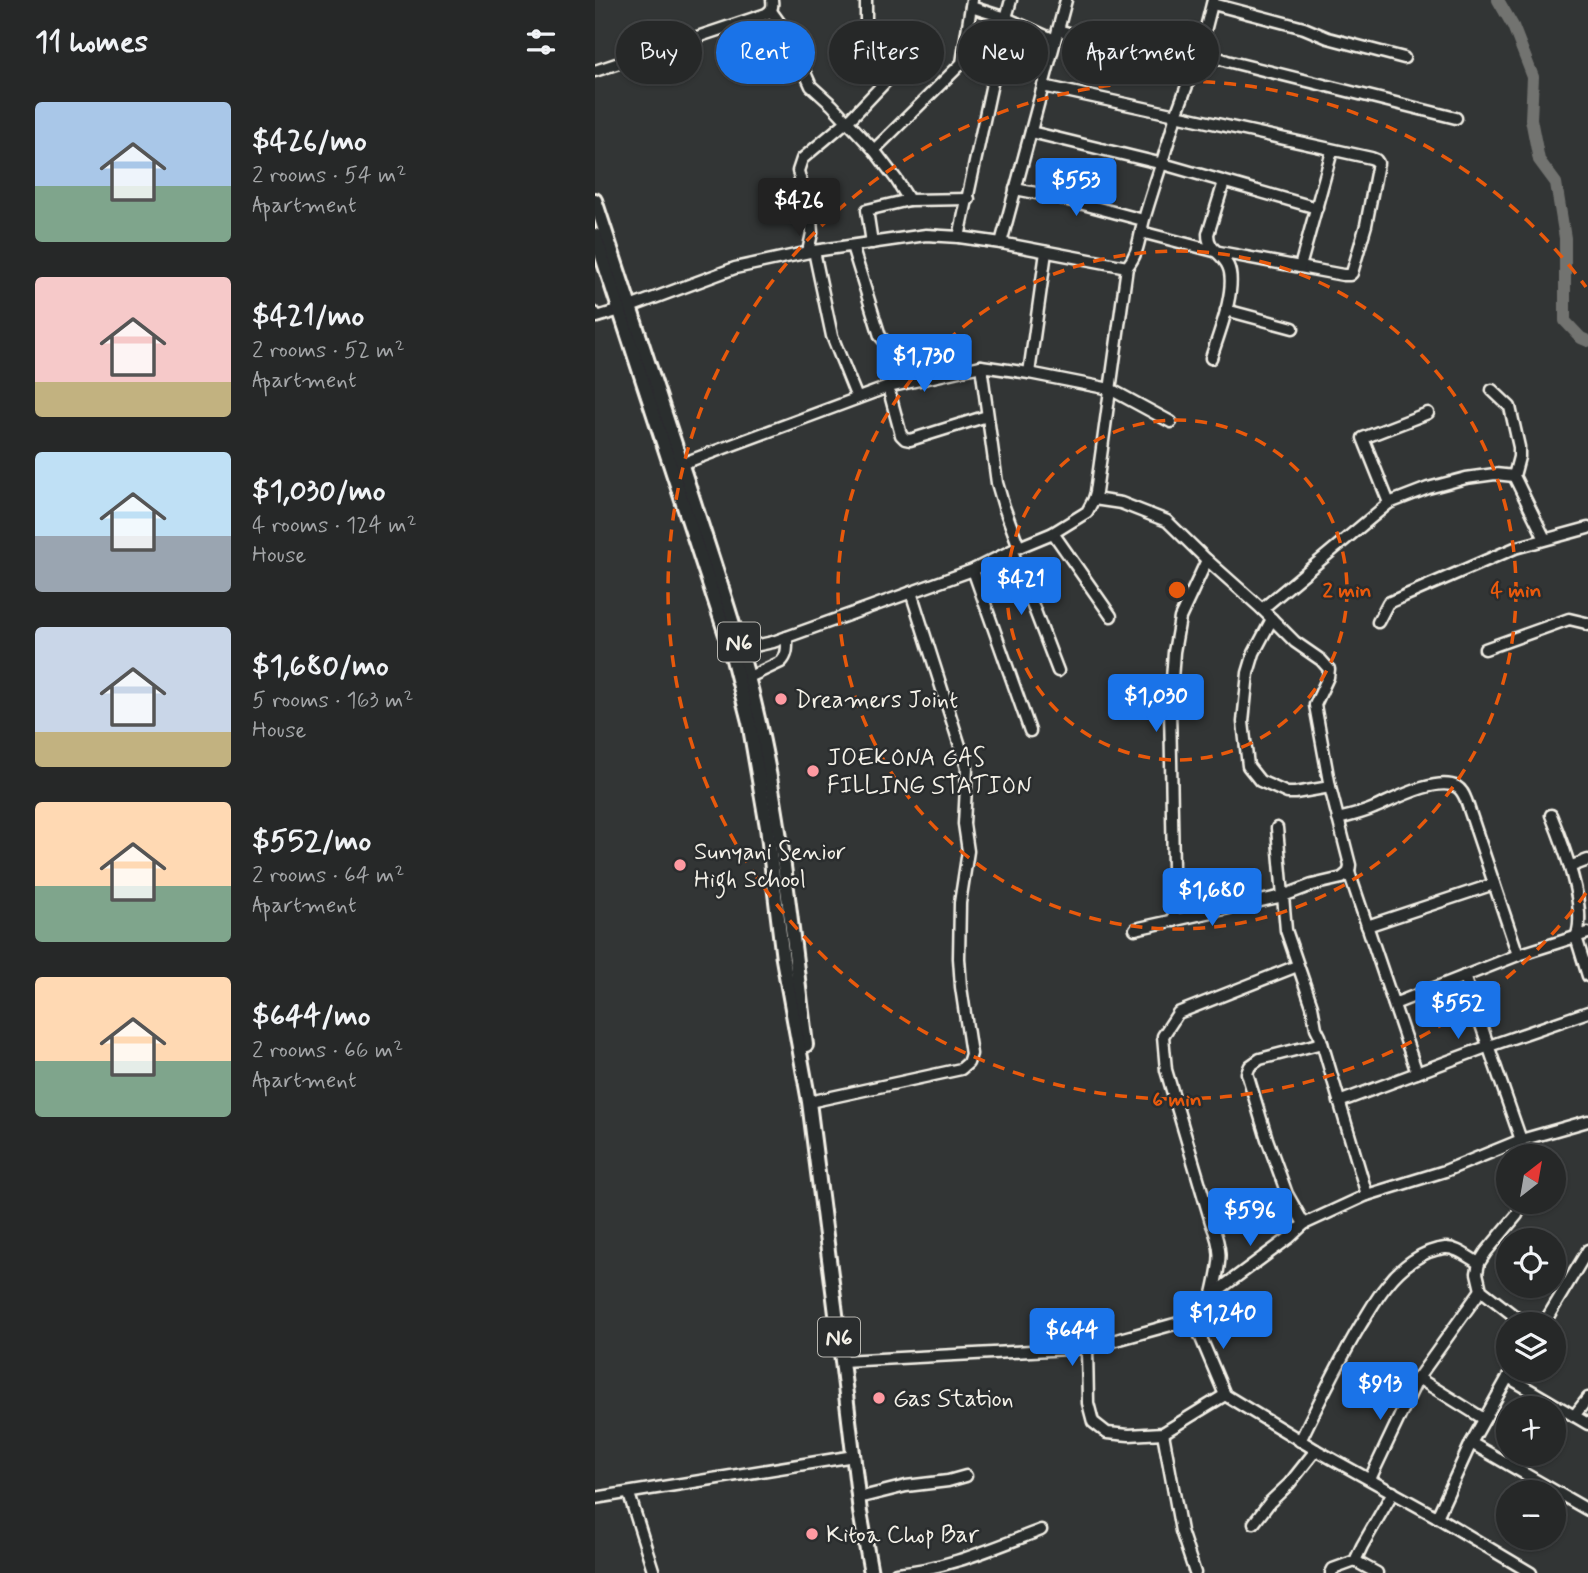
<!DOCTYPE html>
<html lang="en">
<head>
<meta charset="utf-8">
<style>
  :root { --surface:#262828; --page:#2e3030; --text:#f1f3f6; --muted:#a4a6a8; --line:#424445; --accent:#1a73e8 }
  body { margin:0; font-family:Mynerve,sans-serif; background:var(--page); color:var(--text); height:100vh; display:flex; flex-direction:column; font-size:26px; white-space:nowrap }
  * { box-sizing:border-box; margin:0 }
  p { font-size:23px; color:var(--muted) }
  .icon { flex:none; width:38px; height:38px; fill:none; stroke:currentColor; stroke-width:2; stroke-linecap:round; stroke-linejoin:round }
  .map { position:relative; flex:1; overflow:hidden }
  .details { display:flex; flex-direction:column; background:var(--surface); width:595px }
  .details>* { flex:none }
  .banner { position:absolute; left:21px; top:21px; width:665px; height:63px; display:flex; gap:14px }
  .needle { width:46px; rotate:31deg }
  .fabs { position:absolute; left:901px; top:1144px; display:grid; gap:14px }
  .fabs a { display:grid; place-items:center; width:70px; height:70px; border-radius:50%; background:var(--surface); box-shadow:0 2px 5px #0004,0 0 0 2px var(--line); font-size:35px }
  .price { position:absolute; translate:-50% -60px; padding:0 16px; border-radius:7px; background:var(--accent); color:#fff; font-size:23px; line-height:46px; filter:drop-shadow(0 2px 4px #0008) }
  .price::after { content:''; position:absolute; left:50%; top:42px; width:21px; height:16px; margin-left:-10px; background:inherit; clip-path:polygon(0 0,100% 0,50% 100%) }
  .price.active { background:#222; color:#fff }
  ul { padding:0; list-style:none }
  li { display:flex; align-items:center; gap:21px; height:175px; padding:0 35px }
  li span { display:grid; place-items:center; flex:none; width:196px; height:140px; border-radius:7px; color:#555 }
  li>.icon { margin-inline-start:auto }
  span .icon { width:84px; height:84px; fill:#fffc; stroke-width:1 }
  li b { font-size:30px }
  h2 { display:flex; justify-content:space-between; align-items:center; height:84px; padding:0 35px; font-size:30px }
  .pill { padding:0 24px; border-radius:32px; background:var(--surface); box-shadow:0 2px 5px #0004,0 0 0 2px var(--line); font-size:24px; line-height:63px }
  .pill.active { background:var(--accent); color:#fff }
  main { display:flex; flex:1; min-height:0 }
  .map>svg:first-child { display:block }
</style>
</head>
<body>
<main>
<section class="details">
<h2>11 homes<svg class="icon" aria-label="filters" viewBox="0 0 24 24"><path d="M4 7h16M4 17h16"/><circle cx="9" cy="7" r="2"/><circle cx="15" cy="17" r="2"/></svg></h2>
<ul>
<li><span style="background:linear-gradient(#a9c7e8 60%,#7fa58c 0)"><svg class="icon" aria-label="home" viewBox="0 0 24 24"><path d="M3 11l9-7 9 7M6 9v11h12V9"/></svg></span><div><b>$426/mo</b><p>2 rooms · 54 m²</p><p>Apartment</p></div></li>
<li><span style="background:linear-gradient(#f6c9c9 75%,#c2b280 0)"><svg class="icon" aria-label="home" viewBox="0 0 24 24"><path d="M3 11l9-7 9 7M6 9v11h12V9"/></svg></span><div><b>$421/mo</b><p>2 rooms · 52 m²</p><p>Apartment</p></div></li>
<li><span style="background:linear-gradient(#bfe0f5 60%,#9aa5b1 0)"><svg class="icon" aria-label="home" viewBox="0 0 24 24"><path d="M3 11l9-7 9 7M6 9v11h12V9"/></svg></span><div><b>$1,030/mo</b><p>4 rooms · 124 m²</p><p>House</p></div></li>
<li><span style="background:linear-gradient(#c9d6e8 75%,#c2b280 0)"><svg class="icon" aria-label="home" viewBox="0 0 24 24"><path d="M3 11l9-7 9 7M6 9v11h12V9"/></svg></span><div><b>$1,680/mo</b><p>5 rooms · 163 m²</p><p>House</p></div></li>
<li><span style="background:linear-gradient(#ffd9b3 60%,#7fa58c 0)"><svg class="icon" aria-label="home" viewBox="0 0 24 24"><path d="M3 11l9-7 9 7M6 9v11h12V9"/></svg></span><div><b>$552/mo</b><p>2 rooms · 64 m²</p><p>Apartment</p></div></li>
<li><span style="background:linear-gradient(#ffd9b3 60%,#7fa58c 0)"><svg class="icon" aria-label="home" viewBox="0 0 24 24"><path d="M3 11l9-7 9 7M6 9v11h12V9"/></svg></span><div><b>$644/mo</b><p>2 rooms · 66 m²</p><p>Apartment</p></div></li>
</ul>
</section>
<div class="map">
<svg width="993" height="1573" viewBox="0 0 993 1573">
  <rect width="100%" height="100%" fill="#323535"/>
  <filter id="ink" filterUnits="userSpaceOnUse"><feTurbulence type="fractalNoise" baseFrequency=".0143" numOctaves="2"/><feDisplacementMap in="SourceGraphic" scale="14" xChannelSelector="R" yChannelSelector="G"/><feConvolveMatrix kernelMatrix="1 2 1 2 8 2 1 2 1" color-interpolation-filters="sRGB"/></filter>
  <g filter="url(#ink)">
    <g fill="none" stroke-linecap="round" stroke-linejoin="round">
      <path stroke="#727370" stroke-width="12" d="M903 0 918 26 938 77 936 119 944 160 961 183 970 238V321L986 338 993 341"/>
      <g stroke="#f4f1e8" stroke-width="15">
        <g id="minor">
          <path d="M618 0 605 51 581 115 776 158 781 160 783 163 771 225 757 273 755 275H748L705 267"/>
          <path d="M618 4 709 28 733 38 809 58"/>
          <path d="M376 7 411 18 460 40"/>
          <path d="M176 11 192 33 216 86 237 105 279 150"/>
          <path d="M463 30 598 69"/>
          <path d="M605 51 632 61 861 118"/>
          <path d="M0 71 171 14C177 10 178 7 177 0"/>
          <path d="M448 86 581 115C572 149 560 182 550 216 544 234 545 252 532 267"/>
          <path d="M436 132 568 164 722 208"/>
          <path d="M420 189 462 197 548 220"/>
          <path d="M314 200 301 179 279 150 367 63 377 0"/>
          <path d="M546 232 619 251 705 267 737 151"/>
          <path d="M364 237 411 18 416 0"/>
          <path d="M277 243 272 210 314 200 374 199"/>
          <path d="M257 246 285 336 292 344 313 361 322 379"/>
          <path d="M219 251 237 336 262 398"/>
          <path d="M213 252 217 233 216 219 203 171 207 159 258 116 294 78 295 74 276 48 271 33V0"/>
          <path d="M631 310 698 328"/>
          <path d="M0 313 2 317 35 307 140 268 219 251 331 235 364 237 406 243"/>
          <path d="M616 358C623 336 643 287 633 266 627 253 613 250 613 234L629 182"/>
          <path d="M386 366 402 483 409 507 424 547"/>
          <path d="M434 373 451 252"/>
          <path d="M293 387 306 435 310 439 315 440 392 416"/>
          <path d="M897 390 915 407 924 447V457L919 476 950 539"/>
          <path d="M86 464 293 387 386 366 434 373 515 389 576 422"/>
          <path d="M499 499 526 503 572 521 612 560 667 609 700 642 726 660 734 669 733 677 720 705 735 787 755 865 754 872 747 878 717 885 688 896 540 929"/>
          <path d="M794 503 768 438 833 413"/>
          <path d="M458 533 516 616"/>
          <path d="M417 551 463 671"/>
          <path d="M378 570 435 731"/>
          <path d="M667 609 794 503 833 488 871 478 900 474 919 476"/>
          <path d="M677 619 659 653 653 673 648 722 653 766 665 781 692 793H700L735 787"/>
          <path d="M783 622 793 603 920 548 993 528"/>
          <path d="M146 649 178 642 378 570 424 547 458 533 492 512 499 499 501 492 532 267 406 243 471 0"/>
          <path d="M890 649 974 619 991 623 993 625"/>
          <path d="M148 680 186 662C193 655 192 647 192 637"/>
          <path d="M956 815C968 844 993 910 981 937L993 976"/>
          <path d="M743 819C755 816 768 813 779 808 798 800 842 776 862 787 867 790 869 795 871 800L923 955"/>
          <path d="M682 828 691 930 717 1006 721 1028 725 1036 772 1195"/>
          <path d="M977 866 993 860"/>
          <path d="M754 872 822 1073"/>
          <path d="M579 921 575 707 579 652 585 618 612 560"/>
          <path d="M772 926 899 884"/>
          <path d="M869 976 926 1140 925 1157"/>
          <path d="M799 1004 923 955 993 933"/>
          <path d="M214 1102 366 1069 373 1063 376 1054 366 987 364 958 365 903 373 851 369 824 372 768 316 592"/>
          <path d="M744 1102 894 1046 993 1012"/>
          <path d="M927 1202 922 1215 891 1252 884 1263 882 1273 886 1290 931 1325"/>
          <path d="M709 1224 692 1194 672 1139 652 1073 655 1066 665 1059 727 1043"/>
          <path d="M618 1294C625 1261 629 1254 616 1222L571 1070 568 1036 583 1013 702 966"/>
          <path d="M598 1319 630 1395 721 1450 842 1517 936 1573"/>
          <path d="M948 1325 993 1250"/>
          <path d="M492 1348 598 1319 618 1294 694 1238 709 1224 772 1195 850 1171 926 1140 993 1121"/>
          <path d="M247 1361 492 1348 493 1403 498 1422 512 1433 534 1435 568 1433 630 1395"/>
          <path d="M913 1377 993 1424"/>
          <path d="M823 1378 889 1419"/>
          <path d="M979 1416 993 1398"/>
          <path d="M568 1433 586 1531 600 1573"/>
          <path d="M705 1441C724 1402 743 1363 765 1326 774 1312 781 1298 792 1285 805 1268 827 1250 850 1248 862 1247 874 1258 884 1263"/>
          <path d="M876 1443 993 1510"/>
          <path d="M775 1479 823 1378 886 1290"/>
          <path d="M34 1494 59 1573"/>
          <path d="M0 1498 259 1456"/>
          <path d="M263 1498 311 1486 353 1481 371 1476"/>
          <path d="M842 1517 876 1443 917 1370"/>
          <path d="M659 1523 675 1502 694 1484 721 1450"/>
          <path d="M760 1561 782 1573"/>
          <path d="M301 1573C352 1569 398 1548 446 1530"/>
          <path d="M736 1573 738 1569 760 1561 767 1546 798 1492"/>
        </g>
      </g>
      <g stroke="#f4f1e8" stroke-width="18">
        <g id="major">
          <path d="M0 200C33 301 66 402 99 502 121 571 145 639 161 710 187 820 197 934 211 1045"/>
          <path d="M0 235 134 644 154 722 172 827 188 959 214 1102 247 1361 265 1512 276 1573"/>
        </g>
      </g>
      <use href="#minor" stroke="#2a2d2e" stroke-width="10"/>
      <use href="#major" stroke="#2a2d2e" stroke-width="12"/>
    </g>
  </g>
  <g fill="none" stroke="#e8590c" stroke-width="3.5" stroke-dasharray="12 9">
    <circle cx="582" cy="590" r="170"/>
    <circle cx="582" cy="590" r="339"/>
    <path d="M991 893A509 509 0 1 1 991 287"/>
  </g>
  <g fill="#ff9aa2" stroke="#2a2d2e" stroke-width="2.5">
    <circle cx="186" cy="699" r="7"/>
    <circle cx="218" cy="771" r="7"/>
    <circle cx="85" cy="865" r="7"/>
    <circle cx="284" cy="1398" r="7"/>
    <circle cx="217" cy="1534" r="7"/>
  </g>
  <g text-anchor="middle" stroke-width="5" stroke-linejoin="round" paint-order="stroke">
    <g fill="#2a2d2e" stroke="#b7b6b0" stroke-width="2">
      <rect x="123" y="622.5" width="42" height="39" rx="5"/>
      <rect x="223" y="1317.5" width="42" height="39" rx="5"/>
    </g>
    <g font-size="23" font-weight="bold" fill="#f4f1e8">
      <text x="144" y="650">N6</text>
      <text x="244" y="1345">N6</text>
    </g>
    <g font-size="24" fill="#f4f1e8" stroke="#2a2d2e" text-anchor="start">
      <text x="200" y="707">Dreamers Joint</text>
      <text x="232" y="765">JOEKONA GAS<tspan x="232" dy="28">FILLING STATION</tspan></text>
      <text x="99" y="859">Sunyani Senior<tspan x="99" dy="28">High School</tspan></text>
      <text x="298" y="1406">Gas Station</text>
      <text x="231" y="1542">Kitoa Chop Bar</text>
    </g>
  </g>
  <circle cx="582" cy="590" r="10" fill="#e8590c" stroke="#2a2d2e" stroke-width="3.5"/>
  <g font-size="21" text-anchor="middle" font-weight="bold" fill="#e8590c" stroke="#2a2d2e" stroke-width="5" stroke-linejoin="round" paint-order="stroke">
    <text x="752" y="597">2 min</text>
    <text x="921" y="597">4 min</text>
    <text x="582" y="1106">6 min</text>
  </g>
</svg>
<div class="fabs">
<a><svg class="needle" viewBox="-14 -14 28 28"><path d="M0-13l5 13h-10z" fill="#e53935"/><path d="M0 13l5-13h-10z" fill="#a4a6a8"/></svg></a>
<a><svg class="icon" aria-label="locate" viewBox="0 0 24 24"><circle cx="12" cy="12" r="6"/><path d="M12 2v4M12 18v4M2 12h4M18 12h4"/></svg></a>
<a><svg class="icon" aria-label="layers" viewBox="0 0 24 24"><path d="M12 4l9 5-9 5-9-5zM3 14l9 5 9-5"/></svg></a>
<a>+</a>
<a>−</a>
</div>
<b class="price" style="left:481px;top:218px">$553</b>
<b class="price active" style="left:204px;top:238px">$426</b>
<b class="price" style="left:329px;top:394px">$1,730</b>
<b class="price" style="left:426px;top:617px">$421</b>
<b class="price" style="left:561px;top:734px">$1,030</b>
<b class="price" style="left:617px;top:928px">$1,680</b>
<b class="price" style="left:863px;top:1041px">$552</b>
<b class="price" style="left:655px;top:1248px">$596</b>
<b class="price" style="left:628px;top:1351px">$1,240</b>
<b class="price" style="left:477px;top:1368px">$644</b>
<b class="price" style="left:785px;top:1422px">$913</b>
<div class="banner">
<a class="pill">Buy</a>
<a class="pill active">Rent</a>
<a class="pill">Filters</a>
<a class="pill">New</a>
<a class="pill">Apartment</a>
</div>
</div>
</main>
</body>
</html>
